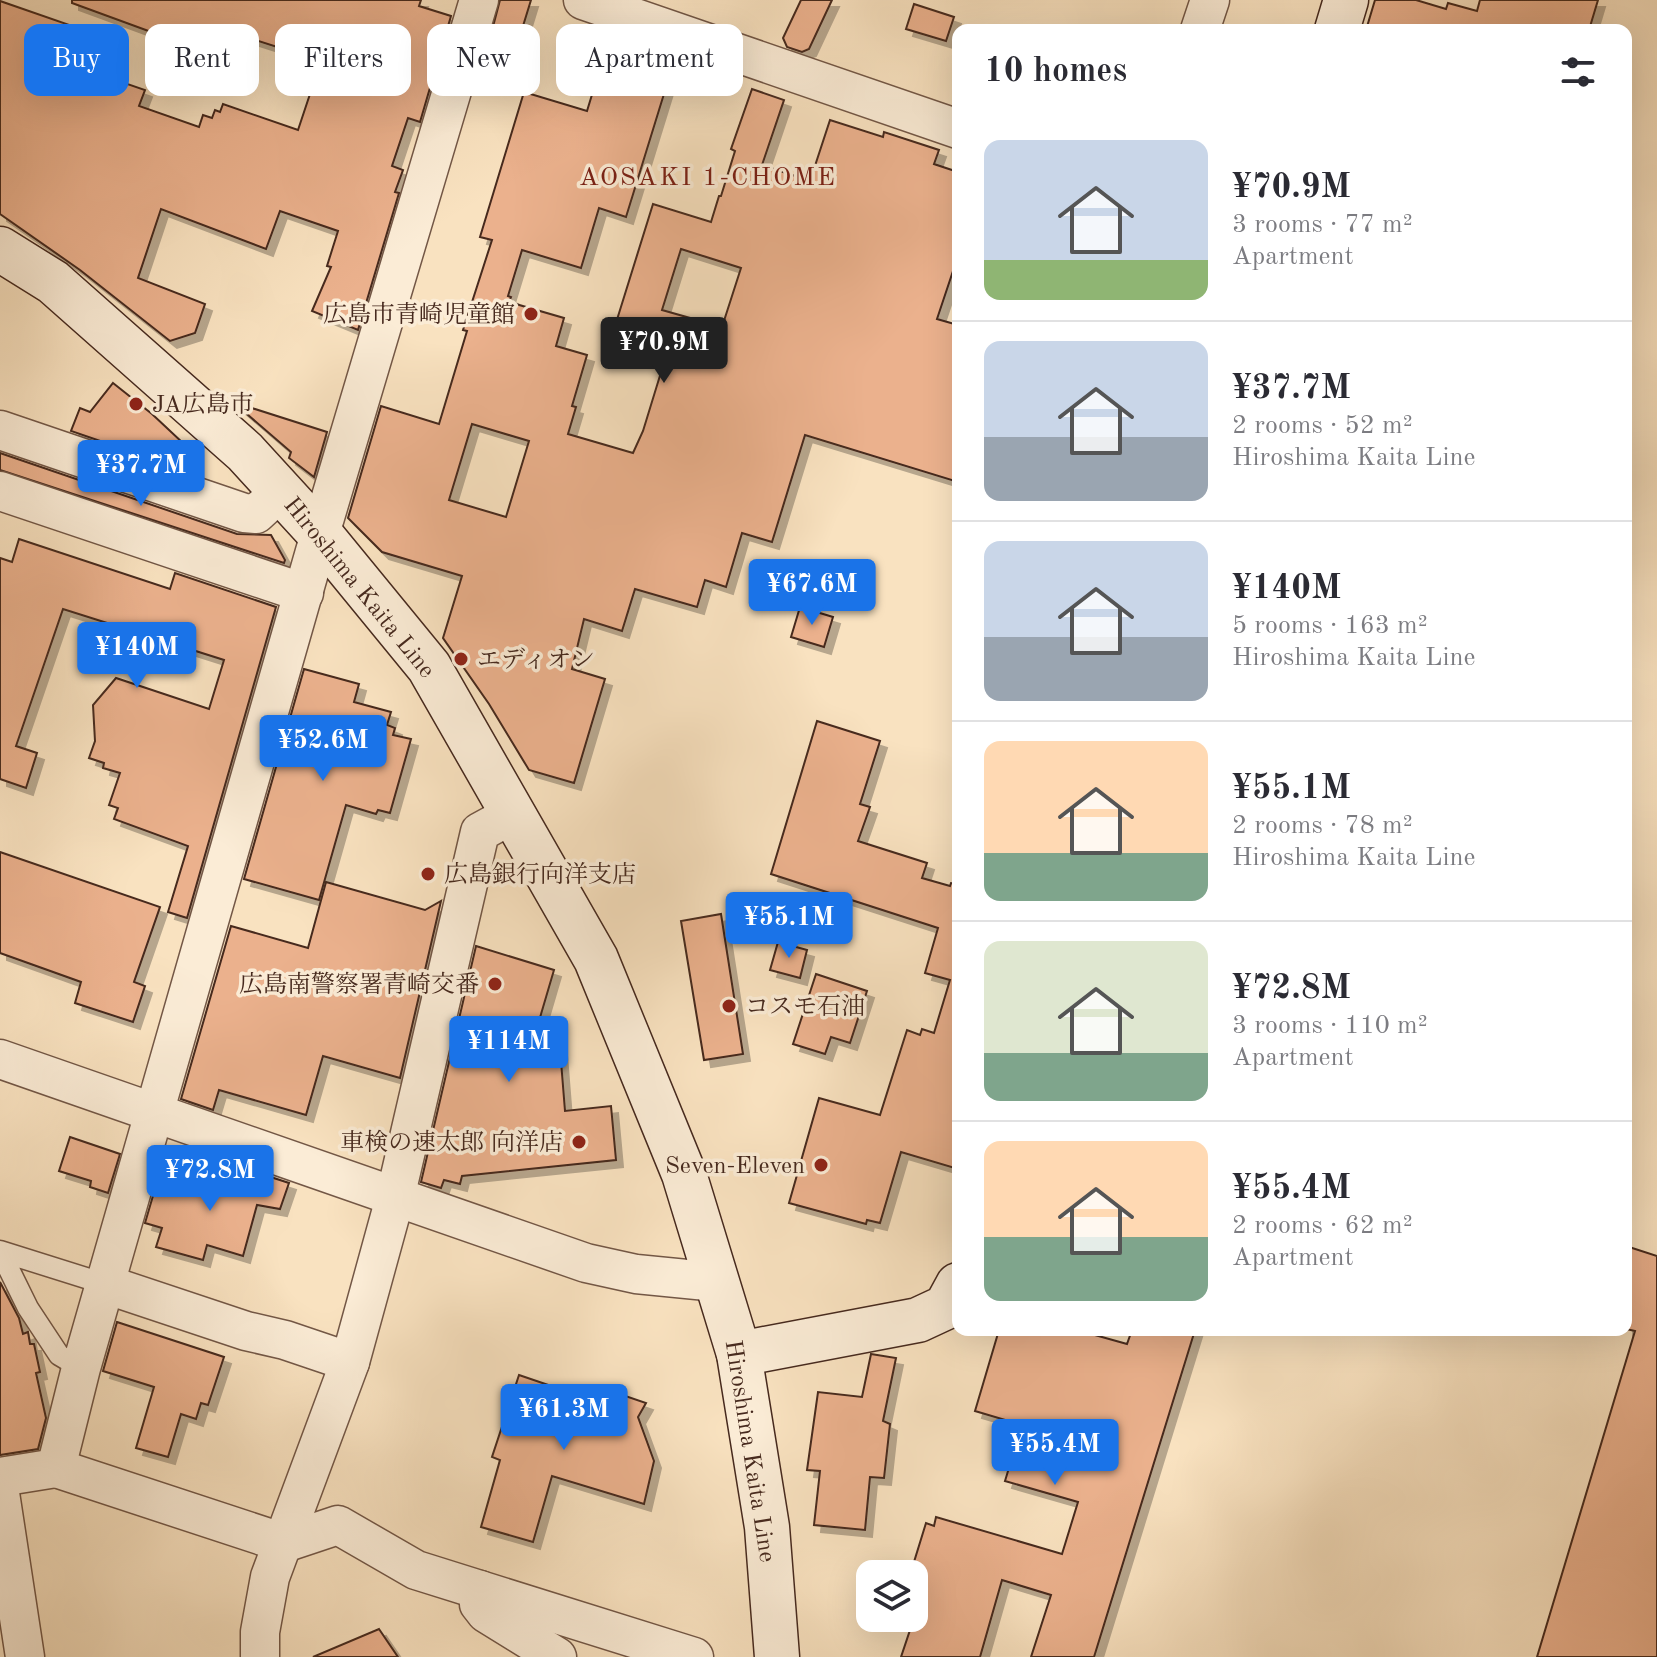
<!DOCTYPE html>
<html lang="en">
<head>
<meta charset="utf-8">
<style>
  :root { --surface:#fff; --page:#f2f2f3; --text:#2b2b33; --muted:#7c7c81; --line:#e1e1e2; --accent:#1a73e8 }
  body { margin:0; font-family:"Old Standard TT","Noto Serif JP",serif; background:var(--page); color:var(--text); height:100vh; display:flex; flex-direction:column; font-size:30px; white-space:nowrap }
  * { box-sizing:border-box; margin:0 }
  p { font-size:26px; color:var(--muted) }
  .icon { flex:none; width:44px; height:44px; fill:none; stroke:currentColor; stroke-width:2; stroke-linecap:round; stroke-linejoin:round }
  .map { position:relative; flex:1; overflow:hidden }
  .side { position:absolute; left:952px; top:24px; width:680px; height:1312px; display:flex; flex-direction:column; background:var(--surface); border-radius:16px; box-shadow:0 8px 32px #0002 }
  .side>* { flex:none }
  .banner { position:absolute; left:24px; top:24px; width:760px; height:72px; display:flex; gap:16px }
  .fabs { position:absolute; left:856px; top:1560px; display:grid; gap:16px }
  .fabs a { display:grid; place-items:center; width:72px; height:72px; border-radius:16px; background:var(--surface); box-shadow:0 8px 32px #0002; font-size:40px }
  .price { position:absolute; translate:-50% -68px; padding:0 18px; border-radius:8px; background:var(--accent); color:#fff; font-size:26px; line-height:52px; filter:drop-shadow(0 2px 4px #0008) }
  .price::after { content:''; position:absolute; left:50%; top:48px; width:24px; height:18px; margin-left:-12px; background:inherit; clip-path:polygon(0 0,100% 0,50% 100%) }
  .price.active { background:#222; color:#fff }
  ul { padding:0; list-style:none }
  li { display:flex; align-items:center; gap:24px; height:200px; padding:0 32px }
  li+li { border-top:2px solid var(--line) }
  li span { display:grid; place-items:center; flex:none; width:224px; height:160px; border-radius:16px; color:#555 }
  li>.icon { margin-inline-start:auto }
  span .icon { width:96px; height:96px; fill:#fffc; stroke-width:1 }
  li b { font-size:34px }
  h2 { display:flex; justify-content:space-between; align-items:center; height:96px; padding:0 32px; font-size:34px }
  .chip { padding:0 28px; border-radius:16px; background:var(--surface); box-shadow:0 8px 32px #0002; font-size:28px; line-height:72px }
  .chip.active { background:var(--accent); color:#fff }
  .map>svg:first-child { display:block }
</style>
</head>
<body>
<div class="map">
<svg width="1657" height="1657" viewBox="0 0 1657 1657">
  <defs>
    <filter id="shadow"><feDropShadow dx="7" dy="7" stdDeviation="0" flood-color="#0004"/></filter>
  </defs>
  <rect width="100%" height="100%" fill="#f9e2c0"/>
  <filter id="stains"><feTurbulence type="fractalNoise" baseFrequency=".0025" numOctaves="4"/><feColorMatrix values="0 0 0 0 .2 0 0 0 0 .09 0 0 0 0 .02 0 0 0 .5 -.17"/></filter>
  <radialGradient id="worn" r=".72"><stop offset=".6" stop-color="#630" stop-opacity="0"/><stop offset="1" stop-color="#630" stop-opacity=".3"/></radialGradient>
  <g fill="#ebb18d" stroke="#46291e" stroke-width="2" fill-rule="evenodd" filter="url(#shadow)">
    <path d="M72 0H421L419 6 451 16 420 122 408 118 392 166 403 170 395 192 399 193 358 330 312 311 331 267 327 266 338 231 280 211 266 249 161 209 138 278 205 304 195 333 170 341 80 270 0 214V1L81 29 69 64 145 90 139 106 199 127 203 115 212 118 215 110 220 112 223 104 298 130 321 61 243 36 235 60 184 44 72 3Z"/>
    <path d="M500 0H531L511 65 485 57Z"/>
    <path d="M801 0H832L809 49 802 52 787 47 783 38Z"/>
    <path d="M1375 0H1416L1446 9 1448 3 1477 11 1480 0H1598L1589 30H1366Z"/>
    <path d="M914 4 954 17 946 41 906 29Z"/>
    <path d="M609 39 620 43 621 39 676 55 626 217 599 208 581 268 522 250 508 296 511 297 509 302 564 318 556 346 587 355 572 406 576 407 568 434 633 453 643 431 670 343 615 326 653 204 711 222 719 196H721L735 151 731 149 752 89 784 100 762 165 810 181 830 120 883 137 884 132 939 150 934 164 958 172V256L937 319 958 325V482L805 435 772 542 742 533 726 587 705 580 697 607 635 589 622 631 584 619 572 669 605 679 574 783 529 770 489 704 443 638 462 576 382 552 348 518 381 406 439 424 467 331 463 330 492 240 480 237 524 92 587 111ZM681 249 741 268 722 327 662 310ZM472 424 529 441 506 517 449 500Z"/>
    <path d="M113 383 152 414 184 444 176 467 71 431 80 408 90 412Z"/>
    <path d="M233 402 327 432 314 477 289 458 291 452Z"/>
    <path d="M0 453 237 534 271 535 285 560 284 563 0 470Z"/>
    <path d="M19 539 170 589 175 573 276 607 187 918 168 912 188 846 114 819 118 808 109 805 120 773 103 768 104 763 89 758 95 741 93 705 116 678 209 709 224 660 63 609 16 746 37 753 26 788 0 779V558L12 562Z"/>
    <path d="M800 607 833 617 824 647 791 637Z"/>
    <path d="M304 669 359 684 354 702 391 712 387 725 395 728 393 735 411 739 390 813 378 810 376 814 346 805 319 900 244 879Z"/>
    <path d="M817 721 880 741 860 804 870 807 858 841 927 863 922 878 950 886 951 883 958 884V1169L901 1152 880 1223 867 1220 866 1224 789 1203 819 1098 880 1115 907 1030 920 1035 922 1029 934 1033 950 980 925 973 938 928 771 874Z"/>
    <path d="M0 852 160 907 134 982 145 986 133 1022 75 1003 81 982 0 953Z"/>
    <path d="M326 882 425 910 441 901 400 1078 323 1056 306 1115 219 1090 213 1110 181 1099 231 926 308 948Z"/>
    <path d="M721 914 743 1054 704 1060 681 921Z"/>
    <path d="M778 942 807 950 800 978 770 970Z"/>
    <path d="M476 946 554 970 534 1038 559 1036 565 1111 611 1106 616 1160 462 1176 460 1184 444 1180 441 1188 421 1182Z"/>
    <path d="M816 974 867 991 850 1043 831 1037 825 1054 793 1044Z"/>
    <path d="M70 1137 120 1154 108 1193 90 1187 91 1181 59 1171Z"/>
    <path d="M249 1170 289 1183 280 1209 257 1205 243 1256 207 1245 203 1260 156 1247 162 1228 145 1223 160 1172 229 1192 233 1181 244 1185Z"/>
    <path d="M1626 1246 1657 1256V1657H1537L1635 1331 1626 1329Z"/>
    <path d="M0 1282 19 1318 23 1334 28 1332 30 1344H34L40 1372 36 1373 46 1418 38 1449 0 1455Z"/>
    <path d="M117 1322 224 1357 208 1405 201 1403 196 1419 181 1414 168 1457 136 1448 154 1387 103 1371Z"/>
    <path d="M999 1330H1077L1127 1344 1132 1330H1195L1094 1657H1031L1051 1595 1002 1580 980 1657H901L914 1618V1562L926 1523 934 1526 936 1517 1062 1554 1078 1502 1005 1481 1022 1425 975 1411Z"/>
    <path d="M871 1354 896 1358 883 1421 890 1424 884 1478 870 1477 865 1530 814 1525 820 1471 807 1470 818 1392 862 1397Z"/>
    <path d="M519 1375 598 1402 602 1388 646 1403 638 1417 654 1461 644 1504 552 1476 533 1542 481 1527 500 1460 492 1457Z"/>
    <path d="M379 1629 398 1657H313Z"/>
  </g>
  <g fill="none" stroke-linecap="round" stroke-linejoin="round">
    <g stroke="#735746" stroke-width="23">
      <path id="lane" d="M81 1368 59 1355 28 1308 0 1251 105 1284"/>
    </g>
    <g stroke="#735746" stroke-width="41">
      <g id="street">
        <path d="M583 0 958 129"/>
        <path d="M1200 30 1210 0"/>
        <path d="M0 430 244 513 256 514 281 491"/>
        <path d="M0 491 304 593"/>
        <path d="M0 1059 586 1263 636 1274 717 1282"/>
        <path d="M105 1284 246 1331 285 1340 350 1362"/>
        <path d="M56 1468 284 1543 338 1525 416 1570 694 1657"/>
        <path d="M0 1477 56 1468 81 1368 320 534 479 0"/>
        <path d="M0 1493 25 1657"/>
        <path d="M480 1590 479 1604 486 1613 557 1657"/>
        <path d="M260 1657V1632L270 1577 350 1362 395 1198 480 832 513 814"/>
      </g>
    </g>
    <g stroke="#46291e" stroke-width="47">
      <g id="secondary">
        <path d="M1337 30 1346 0"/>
        <path d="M0 249 53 282 245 452 320 534 429 667 596 959 684 1174 739 1354 767 1527 777 1657"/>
        <path d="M739 1354 918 1320 946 1307 958 1285"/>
      </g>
    </g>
    <use href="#lane" stroke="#fbecd6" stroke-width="20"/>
    <use href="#street" stroke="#fbecd6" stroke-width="38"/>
    <use href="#secondary" stroke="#fbecd6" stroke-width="44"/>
  </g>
  <g fill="#8f2418" stroke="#fbecd6" stroke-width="3">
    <circle cx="531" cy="314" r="8"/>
    <circle cx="136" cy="404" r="8"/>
    <circle cx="461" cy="659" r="8"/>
    <circle cx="428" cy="874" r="8"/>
    <circle cx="495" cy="984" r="8"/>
    <circle cx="729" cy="1006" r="8"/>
    <circle cx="579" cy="1142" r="8"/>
    <circle cx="821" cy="1165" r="8"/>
  </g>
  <g text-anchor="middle" stroke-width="7" stroke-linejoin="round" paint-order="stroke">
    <g font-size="24" fill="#46291e" stroke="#fbecd6" text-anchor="end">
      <text x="515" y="322">広島市青崎児童館</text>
      <text x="152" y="412" text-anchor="start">JA広島市</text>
      <text x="477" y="667" text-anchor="start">エディオン</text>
      <text x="444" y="882" text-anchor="start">広島銀行向洋支店</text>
      <text x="479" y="992">広島南警察署青崎交番</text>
      <text x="745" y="1014" text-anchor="start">コスモ石油</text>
      <text x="563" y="1150">車検の速太郎 向洋店</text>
      <text x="805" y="1173">Seven-Eleven</text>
    </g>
    <g font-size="24" fill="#46291e" stroke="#fbecd6">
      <text transform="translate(360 587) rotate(51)" y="8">Hiroshima Kaita Line</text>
      <text transform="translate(751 1451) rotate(81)" y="8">Hiroshima Kaita Line</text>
    </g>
    <g font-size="26" letter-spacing="2" fill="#7a1f14" stroke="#fbecd6">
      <text x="708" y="185">AOSAKI 1-CHOME</text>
    </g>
  </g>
  <rect width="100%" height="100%" filter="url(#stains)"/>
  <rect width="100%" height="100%" fill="url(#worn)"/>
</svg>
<div class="fabs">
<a><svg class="icon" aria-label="layers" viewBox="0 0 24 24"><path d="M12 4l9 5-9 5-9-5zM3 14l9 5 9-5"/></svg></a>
</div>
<b class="price active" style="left:664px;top:385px">¥70.9M</b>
<b class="price" style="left:141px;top:508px">¥37.7M</b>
<b class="price" style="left:812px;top:627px">¥67.6M</b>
<b class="price" style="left:137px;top:690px">¥140M</b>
<b class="price" style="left:323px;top:783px">¥52.6M</b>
<b class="price" style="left:789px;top:960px">¥55.1M</b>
<b class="price" style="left:509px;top:1084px">¥114M</b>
<b class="price" style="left:210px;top:1213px">¥72.8M</b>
<b class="price" style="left:564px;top:1452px">¥61.3M</b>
<b class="price" style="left:1055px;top:1487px">¥55.4M</b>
<div class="banner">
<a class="chip active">Buy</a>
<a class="chip">Rent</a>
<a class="chip">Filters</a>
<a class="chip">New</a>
<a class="chip">Apartment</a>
</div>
<section class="side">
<h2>10 homes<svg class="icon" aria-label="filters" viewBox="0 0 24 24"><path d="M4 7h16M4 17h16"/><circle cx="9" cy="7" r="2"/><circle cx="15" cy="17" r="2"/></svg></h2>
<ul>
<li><span style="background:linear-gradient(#c9d6e8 75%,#8fb573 0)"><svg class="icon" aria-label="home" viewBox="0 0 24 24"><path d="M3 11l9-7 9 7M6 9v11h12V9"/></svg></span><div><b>¥70.9M</b><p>3 rooms · 77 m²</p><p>Apartment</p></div></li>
<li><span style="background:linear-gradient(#c9d6e8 60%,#9aa5b1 0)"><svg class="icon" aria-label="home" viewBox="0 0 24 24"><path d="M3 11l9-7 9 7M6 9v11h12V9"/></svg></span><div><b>¥37.7M</b><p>2 rooms · 52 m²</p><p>Hiroshima Kaita Line</p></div></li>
<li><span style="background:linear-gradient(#c9d6e8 60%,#9aa5b1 0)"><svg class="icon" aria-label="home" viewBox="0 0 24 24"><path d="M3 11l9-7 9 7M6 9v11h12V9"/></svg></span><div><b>¥140M</b><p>5 rooms · 163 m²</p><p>Hiroshima Kaita Line</p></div></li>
<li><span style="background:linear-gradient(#ffd9b3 70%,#7fa58c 0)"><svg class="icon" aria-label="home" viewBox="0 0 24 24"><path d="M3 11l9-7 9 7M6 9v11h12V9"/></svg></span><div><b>¥55.1M</b><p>2 rooms · 78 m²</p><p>Hiroshima Kaita Line</p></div></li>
<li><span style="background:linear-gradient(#dfe7d0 70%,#7fa58c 0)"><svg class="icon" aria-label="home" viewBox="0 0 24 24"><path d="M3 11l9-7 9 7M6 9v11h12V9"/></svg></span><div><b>¥72.8M</b><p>3 rooms · 110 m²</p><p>Apartment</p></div></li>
<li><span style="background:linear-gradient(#ffd9b3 60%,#7fa58c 0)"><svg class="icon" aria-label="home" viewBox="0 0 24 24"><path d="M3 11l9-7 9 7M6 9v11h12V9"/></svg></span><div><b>¥55.4M</b><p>2 rooms · 62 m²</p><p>Apartment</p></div></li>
</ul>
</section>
</div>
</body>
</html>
